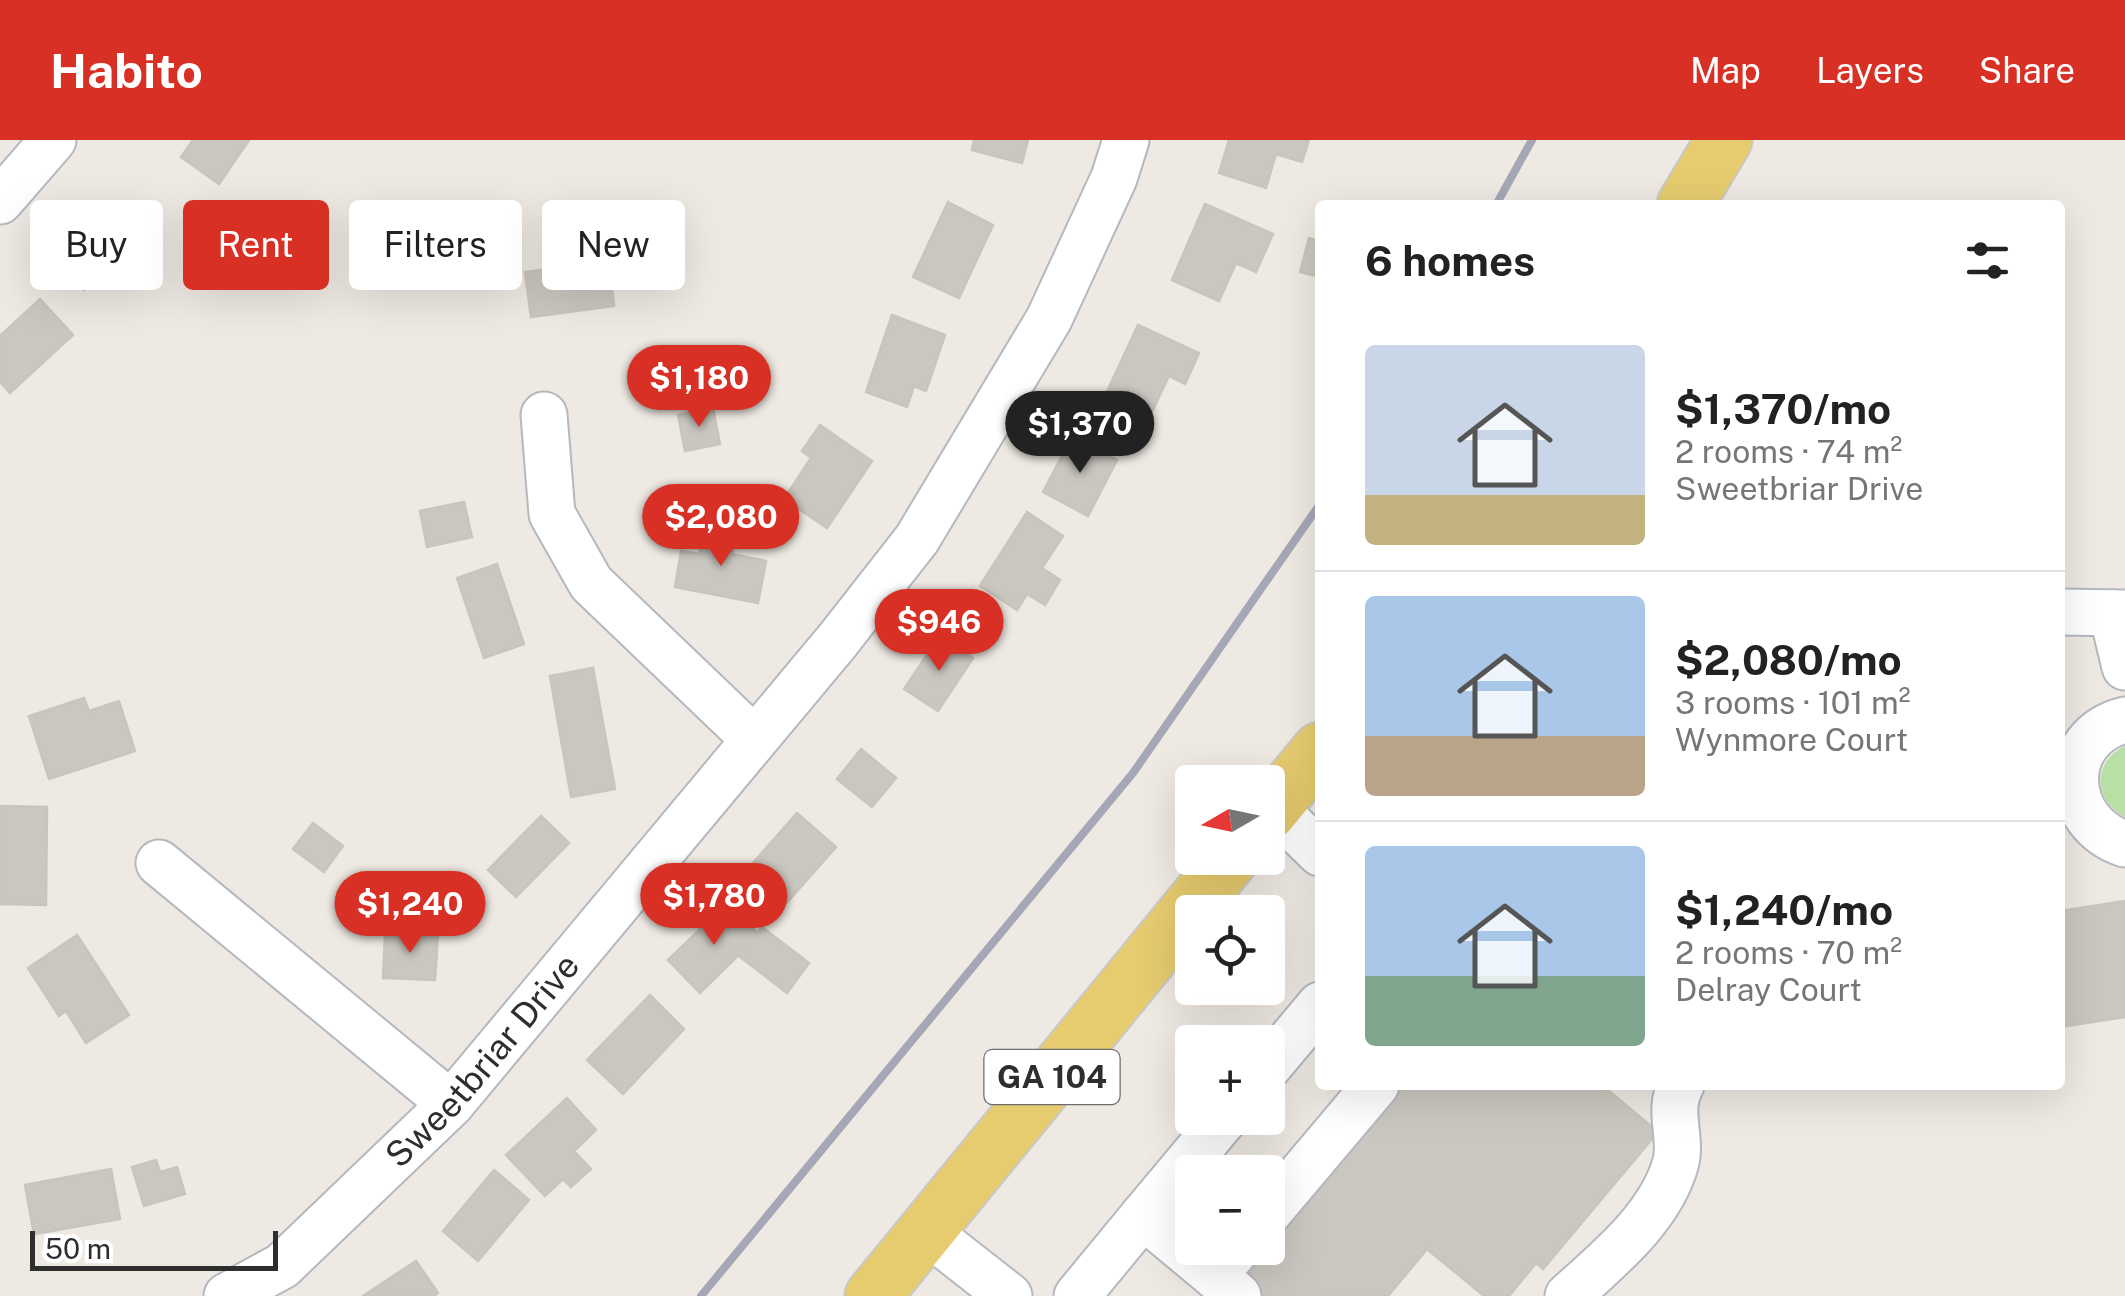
<!DOCTYPE html>
<html lang="en">
<head>
<meta charset="utf-8">
<style>
  :root { --surface:#fff; --page:#f6f6f6; --text:#222; --muted:#767676; --line:#e0e0e0; --accent:#d93025 }
  body { margin:0; font-family:"Public Sans",sans-serif; background:var(--page); color:var(--text); height:100vh; display:flex; flex-direction:column; font-size:38px; white-space:nowrap }
  * { box-sizing:border-box; margin:0 }
  p { font-size:32px; color:var(--muted) }
  .icon { flex:none; width:55px; height:55px; fill:none; stroke:currentColor; stroke-width:2; stroke-linecap:round; stroke-linejoin:round }
  .map { position:relative; flex:1; overflow:hidden }
  .panel { position:absolute; left:1315px; top:60px; width:750px; height:890px; display:flex; flex-direction:column; background:var(--surface); border-radius:10px; box-shadow:0 10px 40px #0002 }
  .panel>* { flex:none }
  .hud { position:absolute; left:30px; top:60px; width:950px; height:90px; display:flex; gap:20px }
  .needle { width:65px; rotate:261deg }
  .buttons { position:absolute; left:1175px; top:625px; display:grid; gap:20px }
  .buttons a { display:grid; place-items:center; width:110px; height:110px; border-radius:10px; background:var(--surface); box-shadow:0 10px 40px #0002; font-size:50px }
  .scale { position:absolute; left:30px; bottom:25px; width:248px; box-sizing:border-box; padding-left:10px; border:5px solid #2e2e2e; border-top:0; font-size:28px; line-height:35px; white-space:nowrap; color:#2e2e2e; -webkit-text-stroke:8px #fff; paint-order:stroke }
  .price { position:absolute; translate:-50% -85px; padding:0 22px; border-radius:35px; background:var(--accent); color:#fff; font-size:32px; line-height:65px; filter:drop-shadow(0 2px 5px #0008) }
  .price::after { content:''; position:absolute; left:50%; top:60px; width:30px; height:22px; margin-left:-15px; background:inherit; clip-path:polygon(0 0,100% 0,50% 100%) }
  .price.on { background:#222; color:#fff }
  ul { padding:0; list-style:none }
  li { display:flex; align-items:center; gap:30px; height:250px; padding:0 50px }
  li+li { border-top:2px solid var(--line) }
  li span { display:grid; place-items:center; flex:none; width:280px; height:200px; border-radius:10px; color:#555 }
  li>.icon { margin-inline-start:auto }
  span .icon { width:120px; height:120px; fill:#fffc; stroke-width:1 }
  li b { font-size:42px }
  h2 { display:flex; justify-content:space-between; align-items:center; height:120px; padding:0 50px; font-size:42px }
  .chip { padding:0 35px; border-radius:10px; background:var(--surface); box-shadow:0 10px 40px #0002; font-size:35px; line-height:90px }
  .chip.on { background:var(--accent); color:#fff }
  header { display:flex; align-items:center; gap:60px; box-sizing:border-box; height:140px; padding:0 50px; background:var(--accent); color:#fff }
  header strong { font-size:48px }
  nav { display:flex; gap:55px; margin-inline-start:auto; font-size:35px }
  .map>svg:first-child { display:block }
</style>
</head>
<body>
<header>
<strong>Habito</strong>
<nav><a>Map</a><a>Layers</a><a>Share</a></nav>
</header>
<div class="map">
<svg width="2125" height="1156" viewBox="0 0 2125 1156">
  <rect width="100%" height="100%" fill="#eee9e2"/>
  <path fill="#b8dfa4" d="M2125 606V677C2093 660 2092 622 2125 606Z"/>
  <g fill="#cac7c0" stroke="#cac5bb" stroke-width="2.5">
    <path d="M193 0H249L219 44 181 17Z"/>
    <path d="M974 0H1028L1022 23 972 10Z"/>
    <path d="M1229 0H1309L1302 22 1276 14 1266 48 1219 33Z"/>
    <path d="M948 62 993 85 959 158 913 137Z"/>
    <path d="M1205 64 1273 94 1256 132 1236 123 1219 161 1172 140Z"/>
    <path d="M108 65 140 111 84 150 46 93 71 75 79 85Z"/>
    <path d="M1309 98 1320 101V137L1300 132Z"/>
    <path d="M609 121 614 166 531 177 525 132Z"/>
    <path d="M40 159 73 195 10 253 0 242V196Z"/>
    <path d="M892 175 945 195 926 251 914 246 907 267 866 252Z"/>
    <path d="M1138 185 1199 213 1185 244 1169 236 1149 278 1105 256Z"/>
    <path d="M713 268 720 304 685 311 678 275Z"/>
    <path d="M820 285 872 321 827 388 784 359 811 318 802 311Z"/>
    <path d="M1072 297 1117 320 1088 376 1043 352Z"/>
    <path d="M464 362 472 397 427 407 420 371Z"/>
    <path d="M1027 372 1063 396 1042 428 1060 440 1045 465 1027 454 1017 470 980 446Z"/>
    <path d="M704 387 736 393 732 414 766 421 758 463 675 447 681 411 699 414Z"/>
    <path d="M497 424 524 504 484 518 457 438Z"/>
    <path d="M940 496 973 518 938 571 904 549Z"/>
    <path d="M593 528 615 649 571 657 550 536Z"/>
    <path d="M84 558 89 571 119 561 135 611 49 639 29 576Z"/>
    <path d="M861 609 896 638 872 667 837 639Z"/>
    <path d="M0 666 47 667 46 765 0 764Z"/>
    <path d="M797 673 836 707 775 776 736 742Z"/>
    <path d="M541 676 569 703 516 757 488 730Z"/>
    <path d="M313 683 343 706 324 732 293 709Z"/>
    <path d="M2125 761V877L2066 886 2060 849V771Z"/>
    <path d="M728 762 759 795 700 853 668 820Z"/>
    <path d="M762 787 809 823 787 853 739 816Z"/>
    <path d="M385 792 438 794 435 840 383 838Z"/>
    <path d="M77 795 129 875 86 903 66 871 59 876 28 828Z"/>
    <path d="M650 855 684 889 623 954 587 920Z"/>
    <path d="M1405 945H1602L1658 992 1543 1129 1536 1123 1509 1156H1484L1427 1109 1388 1156H1263L1244 1140Z"/>
    <path d="M567 958 596 990 574 1011 591 1029 571 1047 563 1039 545 1056 506 1015Z"/>
    <path d="M156 1020 160 1032 177 1027 185 1054 144 1066 132 1027Z"/>
    <path d="M111 1029 120 1079 34 1094 25 1045Z"/>
    <path d="M494 1030 529 1060 478 1121 443 1091Z"/>
    <path d="M416 1121 438 1153 434 1156H363Z"/>
  </g>
  <g fill="none" stroke-linecap="round" stroke-linejoin="round">
    <g stroke="#b5b8c0" stroke-width="49">
      <g id="minor">
        <path d="M0 61 53 0"/>
        <path d="M544 275 552 374 591 443 754 599"/>
        <path d="M2060 472 2125 473"/>
        <path d="M2112 473 2125 527"/>
        <path d="M2125 580C2057 597 2061 683 2125 704"/>
        <path d="M1273 667 1320 713"/>
        <path d="M159 723 451 964"/>
        <path d="M1268 927 1320 865"/>
        <path d="M1268 1073 1376 945"/>
        <path d="M926 1091 1009 1156"/>
        <path d="M1238 1108 1214 1135 1238 1156"/>
        <path d="M1214 1135 1143 1076 1225 978"/>
        <path id="s1" d="M227 1156 282 1126 451 964 838 500 917 399 1049 179 1114 38 1126 0"/>
        <path d="M1077 1156 1143 1076"/>
        <path d="M1568 1156C1609 1119 1661 1077 1676 1022 1682 996 1667 970 1681 945"/>
      </g>
    </g>
    <g stroke="#c9c9c9" stroke-width="59">
      <g id="major">
        <path d="M1685 65 1724 0"/>
        <path d="M1268 673 1320 610"/>
        <path d="M873 1156 1231 718"/>
      </g>
    </g>
    <use href="#minor" stroke="#fff" stroke-width="45"/>
    <use href="#major" stroke="#e6cb6f" stroke-width="55"/>
    <g stroke="#a5a7b6" stroke-width="8">
      <path d="M1496 65 1532 0"/>
      <path d="M701 1156 1133 633 1320 364"/>
    </g>
  </g>
  <g text-anchor="middle" stroke-width="8" stroke-linejoin="round" paint-order="stroke">
    <rect fill="#fff" stroke="#6d6d6d" stroke-width="2.5" x="984.5" y="910" width="135" height="54" rx="8"/>
    <g font-size="32" font-weight="bold" fill="#2e2e2e">
      <text x="1052" y="948">GA 104</text>
    </g>
    <g font-size="35" fill="#2e2e2e" stroke="#fff">
      <text dy="12" stroke="none"><textPath href="#s1" startOffset="350">Sweetbriar Drive</textPath></text>
    </g>
  </g>
</svg>
<div class="buttons">
<a><svg class="needle" viewBox="-14 -14 28 28"><path d="M0-13l5 13h-10z" fill="#e53935"/><path d="M0 13l5-13h-10z" fill="#767676"/></svg></a>
<a><svg class="icon" aria-label="locate" viewBox="0 0 24 24"><circle cx="12" cy="12" r="6"/><path d="M12 2v4M12 18v4M2 12h4M18 12h4"/></svg></a>
<a>+</a>
<a>−</a>
</div>
<div class="scale">50 m</div>
<b class="price" style="left:699px;top:290px">$1,180</b>
<b class="price on" style="left:1080px;top:336px">$1,370</b>
<b class="price" style="left:721px;top:429px">$2,080</b>
<b class="price" style="left:939px;top:534px">$946</b>
<b class="price" style="left:714px;top:808px">$1,780</b>
<b class="price" style="left:410px;top:816px">$1,240</b>
<div class="hud">
<a class="chip">Buy</a>
<a class="chip on">Rent</a>
<a class="chip">Filters</a>
<a class="chip">New</a>
</div>
<section class="panel">
<h2>6 homes<svg class="icon" aria-label="filters" viewBox="0 0 24 24"><path d="M4 7h16M4 17h16"/><circle cx="9" cy="7" r="2"/><circle cx="15" cy="17" r="2"/></svg></h2>
<ul>
<li><span style="background:linear-gradient(#c9d6e8 75%,#c2b280 0)"><svg class="icon" aria-label="home" viewBox="0 0 24 24"><path d="M3 11l9-7 9 7M6 9v11h12V9"/></svg></span><div><b>$1,370/mo</b><p>2 rooms · 74 m²</p><p>Sweetbriar Drive</p></div></li>
<li><span style="background:linear-gradient(#a9c7e8 70%,#b9a48a 0)"><svg class="icon" aria-label="home" viewBox="0 0 24 24"><path d="M3 11l9-7 9 7M6 9v11h12V9"/></svg></span><div><b>$2,080/mo</b><p>3 rooms · 101 m²</p><p>Wynmore Court</p></div></li>
<li><span style="background:linear-gradient(#a9c7e8 65%,#7fa58c 0)"><svg class="icon" aria-label="home" viewBox="0 0 24 24"><path d="M3 11l9-7 9 7M6 9v11h12V9"/></svg></span><div><b>$1,240/mo</b><p>2 rooms · 70 m²</p><p>Delray Court</p></div></li>
</ul>
</section>
</div>
</body>
</html>
